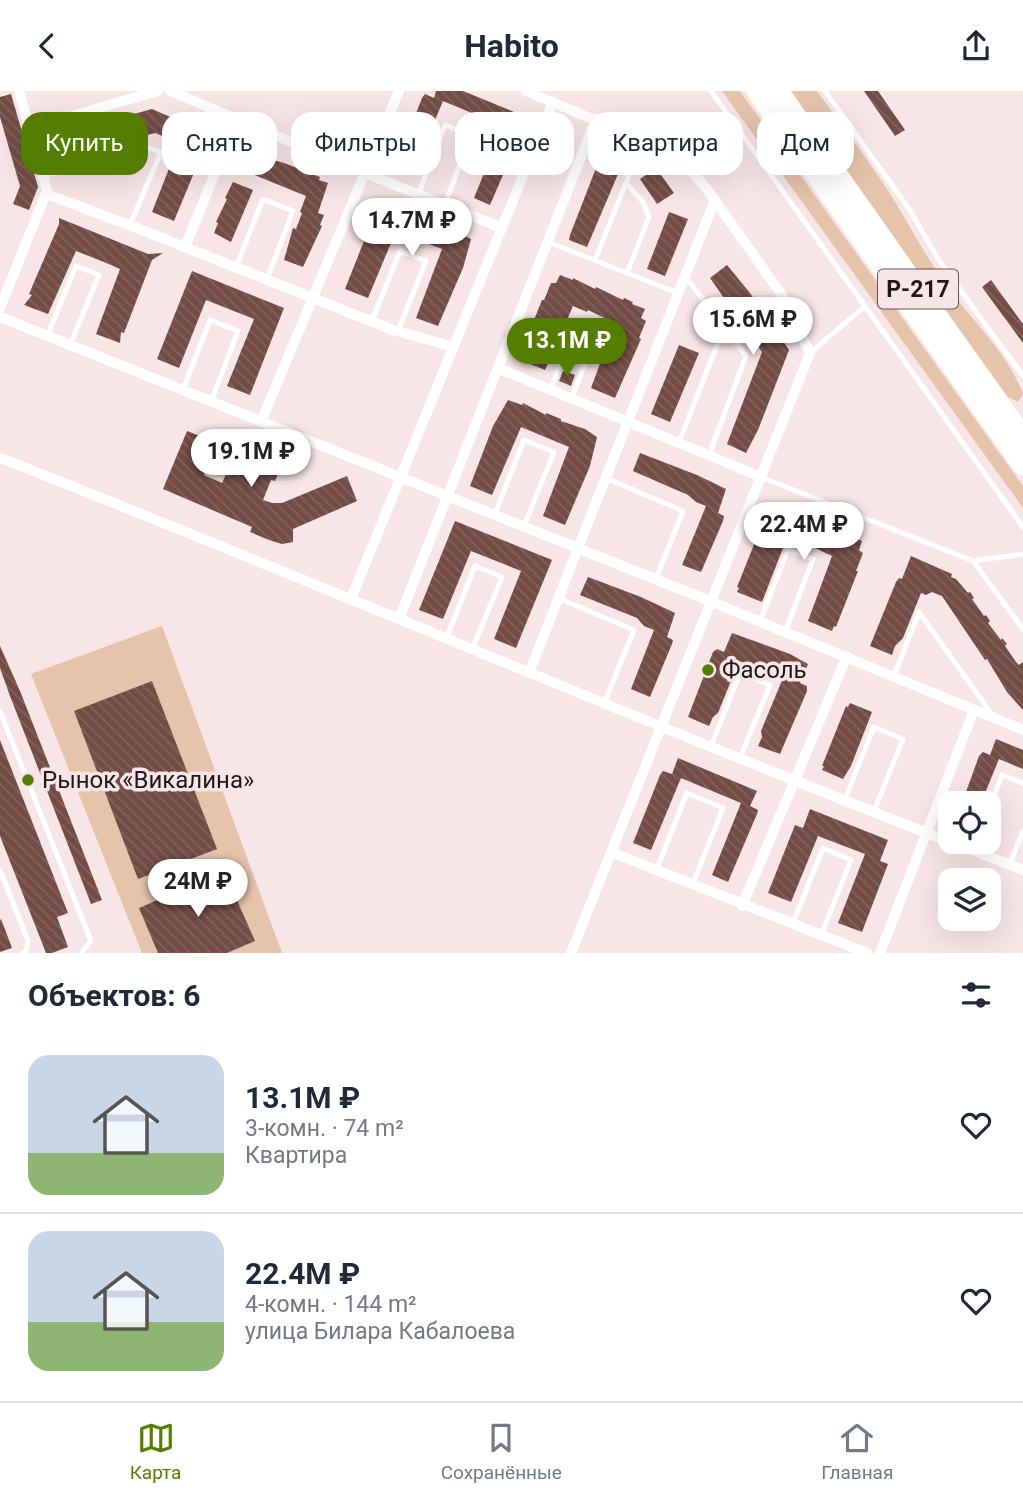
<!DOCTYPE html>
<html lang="ru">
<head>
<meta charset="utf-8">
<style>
  :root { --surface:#fff; --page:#f6f6f7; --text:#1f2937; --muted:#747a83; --line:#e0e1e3; --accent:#547e00 }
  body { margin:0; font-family:Roboto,sans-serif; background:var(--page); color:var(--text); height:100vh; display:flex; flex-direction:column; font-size:26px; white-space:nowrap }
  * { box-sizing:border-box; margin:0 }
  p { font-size:23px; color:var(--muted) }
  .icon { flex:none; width:38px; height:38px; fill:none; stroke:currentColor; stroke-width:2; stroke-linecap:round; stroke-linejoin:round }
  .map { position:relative; height:862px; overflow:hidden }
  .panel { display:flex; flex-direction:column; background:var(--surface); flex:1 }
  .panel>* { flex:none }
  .hud { position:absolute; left:21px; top:21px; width:982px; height:63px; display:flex; gap:14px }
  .fabs { position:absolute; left:938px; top:700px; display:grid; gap:14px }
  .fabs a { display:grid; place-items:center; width:63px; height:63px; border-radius:14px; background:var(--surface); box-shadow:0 7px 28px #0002; font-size:35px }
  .price { position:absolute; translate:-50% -60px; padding:0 16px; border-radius:24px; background:#fff; color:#222; font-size:23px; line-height:46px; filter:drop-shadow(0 2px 4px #0008) }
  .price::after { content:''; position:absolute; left:50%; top:42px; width:21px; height:16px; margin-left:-10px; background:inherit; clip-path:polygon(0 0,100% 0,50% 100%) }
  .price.active { background:var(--accent); color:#fff }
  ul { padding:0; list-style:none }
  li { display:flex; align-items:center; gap:21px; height:175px; padding:0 28px }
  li+li { border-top:2px solid var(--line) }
  li span { display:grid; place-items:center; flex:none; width:196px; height:140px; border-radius:21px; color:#555 }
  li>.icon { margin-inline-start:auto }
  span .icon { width:84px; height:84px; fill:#fffc; stroke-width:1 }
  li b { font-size:30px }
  h2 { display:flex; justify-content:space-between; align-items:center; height:84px; padding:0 28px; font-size:30px }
  .pill { padding:0 24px; border-radius:21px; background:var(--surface); box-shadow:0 7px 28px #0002; font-size:24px; line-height:63px }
  .pill.active { background:var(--accent); color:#fff }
  header { display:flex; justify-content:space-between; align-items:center; height:91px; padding:0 28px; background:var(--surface); font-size:32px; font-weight:700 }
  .tabs { display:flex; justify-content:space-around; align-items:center; height:98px; border-top:2px solid var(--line); background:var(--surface); font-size:19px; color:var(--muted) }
  .tabs a { display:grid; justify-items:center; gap:4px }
  .tabs .active { color:var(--accent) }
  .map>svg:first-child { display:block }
</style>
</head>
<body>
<header><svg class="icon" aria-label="back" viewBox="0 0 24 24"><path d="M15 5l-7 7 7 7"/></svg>Habito<svg class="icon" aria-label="share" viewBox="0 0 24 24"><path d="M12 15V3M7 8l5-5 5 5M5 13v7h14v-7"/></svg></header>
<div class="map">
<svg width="1023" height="862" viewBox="0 0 1023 862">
  <defs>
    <pattern id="park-dots" width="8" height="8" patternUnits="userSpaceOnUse" patternTransform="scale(1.75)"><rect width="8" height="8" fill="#e6c3ab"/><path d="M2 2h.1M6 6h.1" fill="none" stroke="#c5a793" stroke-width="1.8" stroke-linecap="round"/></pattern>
    <pattern id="building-back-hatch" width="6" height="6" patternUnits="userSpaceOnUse" patternTransform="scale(1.75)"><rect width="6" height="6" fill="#734c45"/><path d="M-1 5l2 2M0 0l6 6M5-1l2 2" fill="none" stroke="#82625c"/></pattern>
  </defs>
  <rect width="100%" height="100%" fill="#f8e5e8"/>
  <g fill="#e6c3ab">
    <path d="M722 0H740L1023 395V417Z"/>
    <path d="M787 0H817C840 32 864 63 885 95 906 127 922 160 944 191 970 228 1007 260 1023 303L1018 311 1008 306Z"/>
    <path d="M162 535 282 862H142L31 583Z"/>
  </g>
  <path fill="url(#park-dots)" d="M581 235 593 240 580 271 568 266Z"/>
  <g fill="url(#building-back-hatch)">
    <path d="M436 0H463L519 23 512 39 520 42 519 47 490 114 474 107 503 35 443 10 413 82 395 76 422 7 425 3 434 7Z"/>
    <path d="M864 0H878L905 39 895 45Z"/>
    <path d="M11 3 38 96 29 119 13 113 20 95 0 26V6Z"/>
    <path d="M152 18 207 42 199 62 201 65 174 130 152 121 179 52 155 42 57 69 51 46Z"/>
    <path d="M254 63 284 72 320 86 319 89 328 92 318 122 324 124 320 134 322 135 303 176 284 169 293 137 296 138 302 122 300 121 306 105 245 80Z"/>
    <path d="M604 63 622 71 621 76 587 156 569 149 570 144 598 72Z"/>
    <path d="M656 77 674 102 657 113 640 88Z"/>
    <path d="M233 91 253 99 231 151 214 142 218 132 216 131 227 108 225 107Z"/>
    <path d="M382 113 395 117 396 115 419 127 420 125 435 131 434 133 459 140 458 142 471 148 463 177 438 235 416 227 442 158 396 140 368 207 345 198 368 140Z"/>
    <path d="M669 121 688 128 665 185 647 178Z"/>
    <path d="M59 127 148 163 163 162 152 169 124 242 121 241 120 252 96 243 120 178 104 171 76 160 48 223 24 214 32 204 29 203 59 133Z"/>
    <path d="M727 174 750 202 789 259 758 339 746 362 727 353 762 261 710 187Z"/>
    <path d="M192 180 284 217 250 304 227 295 254 228 206 209 179 277 157 268Z"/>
    <path d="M560 184 573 189V187L595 198 596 196 623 209 624 207 633 211 632 213 645 218 641 227 646 230 639 247 641 248 615 307 591 297 615 232 588 219 587 221 573 215 545 279 520 269 522 264H520L542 209H544L551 192H556Z"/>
    <path d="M991 189 1023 233V252L982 196Z"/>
    <path d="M679 254 699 262 670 331 651 323Z"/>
    <path d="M563 280 575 284 571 295 559 290Z"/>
    <path d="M508 309 522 314 523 312 546 324V322L561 328V330L585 338 597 346 590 375 565 434 543 425 569 356 521 336 492 404 470 395 493 335Z"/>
    <path d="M187 340 213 350 203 380 205 382 204 384 222 392 231 372 232 367 229 366 236 349 239 350 240 347 288 367 285 374 282 373 275 390 271 389 263 409 272 412H282L347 385 357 410 293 438V451L282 453 269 449 250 441 252 436 163 398Z"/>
    <path d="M640 362 697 384 726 398 718 422 724 425 723 430 701 481 682 474 706 415 696 411 688 404 633 380Z"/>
    <path d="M777 416 799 423 798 424 812 430 813 428 862 450 859 459 863 462 856 480H858L836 536 834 535 832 540 808 530 832 465 805 452 804 453 790 448 783 457 762 511 737 501 739 497 737 496 759 441 768 424 773 425Z"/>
    <path d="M455 430 552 469 516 557 494 548 521 480 471 460 443 528 419 519Z"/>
    <path d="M911 465 952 483 951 486 956 488 968 502 970 501 974 507 972 508 984 525 986 524 990 530 988 532 1001 549 1002 547 1007 553 1005 555 1016 571 1019 574 1023 571V619L1007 601 987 568 985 569 942 505 932 501 926 504 921 502 903 547 895 555 892 564 870 555 896 491 899 487 902 488Z"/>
    <path d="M588 486 641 506 675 522 667 546 673 549 672 553 650 606 631 598 654 539 644 535 637 527 580 504Z"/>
    <path d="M732 542 790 563 808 573 800 592 807 595V600L780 663 758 655 762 646 761 640 783 587 739 570 718 622 713 626 709 635 688 626 713 561 717 558 724 561Z"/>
    <path d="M0 555 20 600 102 809 91 813 10 605 0 577Z"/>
    <path d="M152 590 217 758 138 788 74 620Z"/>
    <path d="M850 612 872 621 851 675 843 688 822 679 824 675H822L846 615 848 616Z"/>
    <path d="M996 648 1023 659V678L999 668 981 712H962L979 665 983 661 990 664Z"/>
    <path d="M0 649 68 822 57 826 68 856 52 862H46L0 745Z"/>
    <path d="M678 667 757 700 750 715 758 719 757 723 728 791 712 784 741 712 681 687 651 759 633 752 660 684 663 680 672 683Z"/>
    <path d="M810 718 888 749 880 770 888 773 862 841 838 832 865 763 818 745 791 811 768 802 795 734 803 737Z"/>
    <path d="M224 780 255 850 227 862H158L139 817Z"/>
    <path d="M1 828 12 857 0 861V829Z"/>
  </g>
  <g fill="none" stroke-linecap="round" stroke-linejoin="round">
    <g stroke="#fff" stroke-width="5">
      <path d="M711 0 1023 436"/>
      <path d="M825 0 909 118 940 171 1023 285"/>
      <path d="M677 64 728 25"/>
      <path d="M43 85 149 57 161 61 130 134"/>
      <path d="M626 92 642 49"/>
      <path d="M418 104 445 34 471 44 445 113"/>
      <path d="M548 151 678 202"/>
      <path d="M595 169 626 92 643 111 649 126 627 182"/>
      <path d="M236 176 263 108 293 120 267 188"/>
      <path d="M685 185 746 265 709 364"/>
      <path d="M372 230 400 160 426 170 398 240"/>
      <path d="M48 243 76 175 99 184 70 254"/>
      <path d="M810 262 864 216"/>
      <path d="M183 299 210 229 238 240 211 311"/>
      <path d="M550 299 576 235 581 232 595 238 597 243 571 308"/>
      <path d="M679 351 724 237"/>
      <path d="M761 386 973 470 1023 538"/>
      <path d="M606 387 683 420 656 488"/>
      <path d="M495 423 524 349 554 361 524 435"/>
      <path d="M973 470 1023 463"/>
      <path d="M558 507 634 539 604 613"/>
      <path d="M760 530 788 459 813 468 785 541"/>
      <path d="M446 548 475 475 502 486 472 559"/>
      <path d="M894 585 919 521 993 625"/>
      <path d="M0 620 91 850 81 862"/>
      <path d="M711 655 740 582 770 594 740 667"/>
      <path d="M845 708 874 636 903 648 874 720"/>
      <path d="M989 718 1002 684 1023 692"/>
      <path d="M1010 773 1023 740"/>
      <path d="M0 779 28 850 26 860 23 862"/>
      <path d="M656 780 687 702 723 717 692 795"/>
      <path d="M793 832 823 757 851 769 821 844"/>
    </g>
    <g stroke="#fff" stroke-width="10">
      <path d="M170 0 365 82 502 137"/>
      <path d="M526 0 677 64 706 97 782 204 810 262 571 862"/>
      <path d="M31 37 158 0"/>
      <path d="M46 103 124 132 393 239 454 256"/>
      <path d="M185 156 237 28"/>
      <path d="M0 217 47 100 19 0"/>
      <path d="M0 226 712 511 1023 639"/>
      <path d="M498 277 761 386"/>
      <path d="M261 331 399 0"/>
      <path d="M0 367C318 491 632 628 950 751"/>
      <path d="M351 508 553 11"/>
      <path d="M399 528 596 28"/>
      <path d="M529 582 715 109"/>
      <path d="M951 751 1023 779"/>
      <path d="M611 761 867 862"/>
      <path d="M742 815 847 565"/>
      <path d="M880 862 974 619"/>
    </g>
    <g stroke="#fff" stroke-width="21">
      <path d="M757 0 1023 374"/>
      <path d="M778 0 1023 347"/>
    </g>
  </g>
  <g fill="#547e00" stroke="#f8e5e8" stroke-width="2.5">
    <circle cx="708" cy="579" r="7"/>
    <circle cx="28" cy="689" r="7"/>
  </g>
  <g text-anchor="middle" stroke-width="7" stroke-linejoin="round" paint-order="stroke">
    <rect fill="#f8e5e8" stroke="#605657" stroke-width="2" x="878" y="178.5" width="80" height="39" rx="5"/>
    <g font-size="23" font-weight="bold" fill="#1f1819">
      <text x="918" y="206">Р-217</text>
    </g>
    <g font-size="24" fill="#1f1819" stroke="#f8e5e8" text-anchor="start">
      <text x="722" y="587">Фасоль</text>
      <text x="42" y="697">Рынок «Викалина»</text>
    </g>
  </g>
</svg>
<div class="fabs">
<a><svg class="icon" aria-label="locate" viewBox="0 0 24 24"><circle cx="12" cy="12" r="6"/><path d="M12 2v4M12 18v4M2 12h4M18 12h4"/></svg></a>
<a><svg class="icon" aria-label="layers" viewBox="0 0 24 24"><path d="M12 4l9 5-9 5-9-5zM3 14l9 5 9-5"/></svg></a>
</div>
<b class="price" style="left:412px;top:167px">14.7M ₽</b>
<b class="price" style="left:753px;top:266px">15.6M ₽</b>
<b class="price active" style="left:567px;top:287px">13.1M ₽</b>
<b class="price" style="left:251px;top:398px">19.1M ₽</b>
<b class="price" style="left:804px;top:471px">22.4M ₽</b>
<b class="price" style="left:198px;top:828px">24M ₽</b>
<div class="hud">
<a class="pill active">Купить</a>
<a class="pill">Снять</a>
<a class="pill">Фильтры</a>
<a class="pill">Новое</a>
<a class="pill">Квартира</a>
<a class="pill">Дом</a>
</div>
</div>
<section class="panel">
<h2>Объектов: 6<svg class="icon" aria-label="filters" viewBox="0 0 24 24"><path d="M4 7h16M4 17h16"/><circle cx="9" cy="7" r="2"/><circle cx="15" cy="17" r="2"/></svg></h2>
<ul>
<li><span style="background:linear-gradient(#c9d6e8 70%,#8fb573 0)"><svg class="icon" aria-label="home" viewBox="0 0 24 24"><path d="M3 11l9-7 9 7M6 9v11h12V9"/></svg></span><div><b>13.1M ₽</b><p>3-комн. · 74 m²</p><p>Квартира</p></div><svg class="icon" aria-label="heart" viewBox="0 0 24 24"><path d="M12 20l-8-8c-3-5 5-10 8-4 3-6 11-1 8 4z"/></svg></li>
<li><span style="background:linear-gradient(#c9d6e8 65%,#8fb573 0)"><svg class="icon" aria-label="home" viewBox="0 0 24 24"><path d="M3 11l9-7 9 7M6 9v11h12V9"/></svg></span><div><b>22.4M ₽</b><p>4-комн. · 144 m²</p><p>улица Билара Кабалоева</p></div><svg class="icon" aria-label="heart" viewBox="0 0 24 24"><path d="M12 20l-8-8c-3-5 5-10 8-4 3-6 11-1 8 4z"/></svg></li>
</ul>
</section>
<nav class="tabs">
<a class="active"><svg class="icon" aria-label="map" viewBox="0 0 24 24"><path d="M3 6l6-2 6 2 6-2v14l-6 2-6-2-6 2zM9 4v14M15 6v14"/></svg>Карта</a>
<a><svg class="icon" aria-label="saved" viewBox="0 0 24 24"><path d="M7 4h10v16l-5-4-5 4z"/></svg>Сохранённые</a>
<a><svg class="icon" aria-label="home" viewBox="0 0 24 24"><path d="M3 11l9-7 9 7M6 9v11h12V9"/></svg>Главная</a>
</nav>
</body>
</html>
